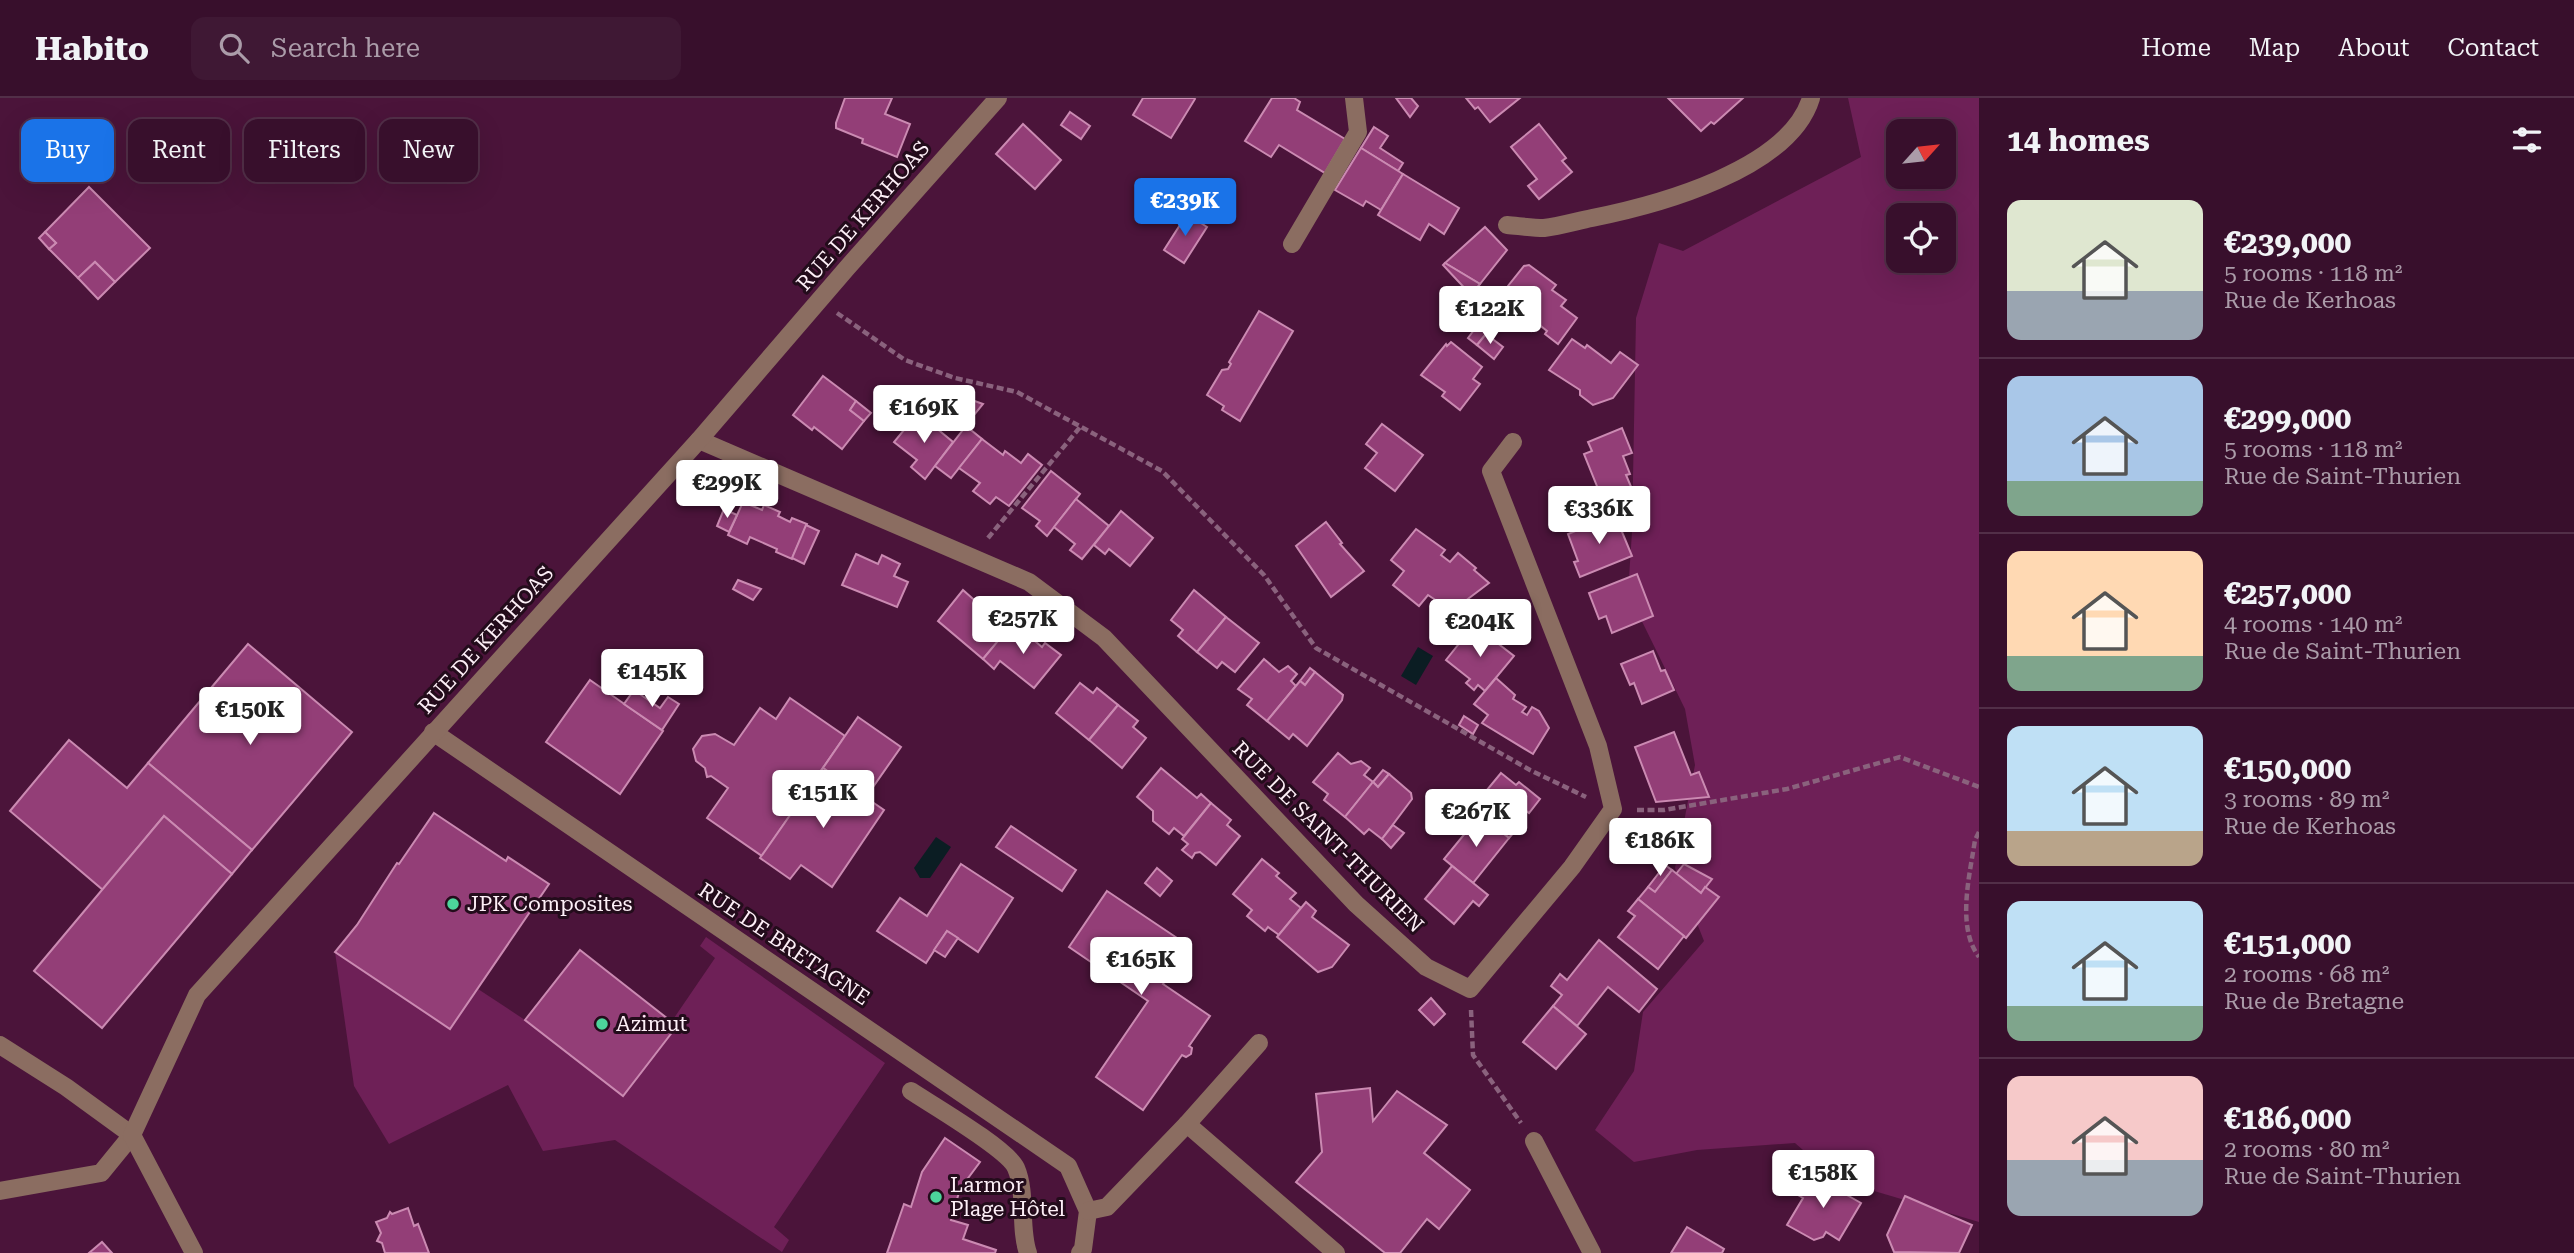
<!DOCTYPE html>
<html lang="en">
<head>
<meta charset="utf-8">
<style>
  :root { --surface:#380f2c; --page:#3f1834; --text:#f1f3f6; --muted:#ab9ca9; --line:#522f48; --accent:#1a73e8 }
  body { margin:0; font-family:"Roboto Serif",serif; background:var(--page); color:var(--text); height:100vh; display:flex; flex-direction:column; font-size:26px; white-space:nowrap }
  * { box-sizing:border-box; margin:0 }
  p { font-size:23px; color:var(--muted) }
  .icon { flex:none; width:38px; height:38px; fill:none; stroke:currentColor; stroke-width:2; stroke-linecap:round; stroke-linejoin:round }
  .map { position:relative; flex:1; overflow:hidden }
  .sheet { display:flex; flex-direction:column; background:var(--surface); width:595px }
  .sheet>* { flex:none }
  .top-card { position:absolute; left:21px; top:21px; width:665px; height:63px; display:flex; gap:14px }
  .needle { width:46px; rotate:63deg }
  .buttons { position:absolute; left:1886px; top:21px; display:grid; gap:14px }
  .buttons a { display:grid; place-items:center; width:70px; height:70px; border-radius:14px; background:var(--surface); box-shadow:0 7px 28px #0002,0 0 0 2px var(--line); font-size:35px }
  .price { position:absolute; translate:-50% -60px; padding:0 16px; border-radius:7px; background:#fff; color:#222; font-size:23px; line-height:46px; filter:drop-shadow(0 2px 4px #0008) }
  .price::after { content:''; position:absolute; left:50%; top:42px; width:21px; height:16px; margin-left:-10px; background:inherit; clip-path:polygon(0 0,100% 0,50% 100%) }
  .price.on { background:var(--accent); color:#fff }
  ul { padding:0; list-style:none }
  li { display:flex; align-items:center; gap:21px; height:175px; padding:0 28px }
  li+li { border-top:2px solid var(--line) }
  li span { display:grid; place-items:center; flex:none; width:196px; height:140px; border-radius:14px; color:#555 }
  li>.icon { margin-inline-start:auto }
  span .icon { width:84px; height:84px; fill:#fffc; stroke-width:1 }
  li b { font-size:30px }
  h2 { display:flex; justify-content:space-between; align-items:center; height:84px; padding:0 28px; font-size:30px }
  .tag { padding:0 24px; border-radius:14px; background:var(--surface); box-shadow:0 7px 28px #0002,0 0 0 2px var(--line); font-size:24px; line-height:63px }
  .tag.on { background:var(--accent); color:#fff }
  header { display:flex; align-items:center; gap:42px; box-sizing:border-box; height:98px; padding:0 35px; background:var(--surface); border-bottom:2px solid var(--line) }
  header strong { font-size:33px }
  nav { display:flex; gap:38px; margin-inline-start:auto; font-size:24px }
  .search { width:490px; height:63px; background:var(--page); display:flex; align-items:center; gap:18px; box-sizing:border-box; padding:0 24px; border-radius:14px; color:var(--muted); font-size:26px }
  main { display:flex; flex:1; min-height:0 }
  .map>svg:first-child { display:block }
</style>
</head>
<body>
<header>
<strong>Habito</strong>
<div class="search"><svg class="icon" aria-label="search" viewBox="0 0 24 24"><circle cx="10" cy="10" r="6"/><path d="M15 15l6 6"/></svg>Search here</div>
<nav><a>Home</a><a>Map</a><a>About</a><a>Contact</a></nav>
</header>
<main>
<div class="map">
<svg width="1979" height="1155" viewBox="0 0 1979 1155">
  <rect width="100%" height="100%" fill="#4b143a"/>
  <g fill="#6e2057" fill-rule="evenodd">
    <path d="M1848 0H1979V1124L1837 1082 1795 1045 1697 1052 1634 1064 1595 1032 1634 973 1643 914 1704 843 1675 770 1695 667 1685 611 1628 495 1632 434 1636 220 1659 145 1683 153 1861 59ZM1899 33H1944V79H1899ZM1899 117H1944V163H1899Z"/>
    <path d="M706 839 885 965 774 1129 789 1142 782 1154 615 1042 543 1053 508 987 389 1046 354 988 335 854 450 931 478 891 525 922 623 998 677 928 672 923 715 860 700 848Z"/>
  </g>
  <g fill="#0b1d23">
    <path d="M1418 549 1433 558 1416 587 1401 578Z"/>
    <path d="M936 739 951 749 930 780H920L914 770Z"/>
  </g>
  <g fill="#933e77" stroke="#cb8ab2" stroke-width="2">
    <path d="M845 0H892L885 16 910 26 897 59 862 45 863 41 836 30V25Z"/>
    <path d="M1143 0H1194L1195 1 1171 40 1133 17Z"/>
    <path d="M1272 0H1294L1300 4 1297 12 1345 41 1325 75 1279 47 1271 59 1245 43Z"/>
    <path d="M1396 0H1411L1418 8 1410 19Z"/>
    <path d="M1466 0H1520L1490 24 1478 9 1475 11Z"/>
    <path d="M1668 0H1743L1714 26 1711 24 1701 33Z"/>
    <path d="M1070 14 1090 28 1081 41 1061 27Z"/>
    <path d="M1023 26 1061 62 1035 91 996 56Z"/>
    <path d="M1539 26 1566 60 1562 63 1572 74 1539 101 1528 88 1537 81 1511 49Z"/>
    <path d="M1374 29 1388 38 1380 50 1403 65 1398 73 1361 50Z"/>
    <path d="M1361 50 1403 76 1381 112 1366 103 1363 108 1335 92Z"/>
    <path d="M1403 76 1459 110 1444 136 1429 126 1420 142 1378 117Z"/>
    <path d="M89 89 150 150 115 184 95 164 78 180 49 151 56 145 45 134Z"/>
    <path d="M1187 116 1207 129 1184 165 1164 152Z"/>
    <path d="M1485 129 1507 152 1480 186 1445 165Z"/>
    <path d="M45 134 56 145 49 151 39 140Z"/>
    <path d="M95 164 115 184 98 201 78 180Z"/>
    <path d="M1445 165 1480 186 1471 197 1443 167Z"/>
    <path d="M1529 167 1556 187 1552 192 1566 202 1561 208 1577 220 1558 246 1545 236 1547 233 1537 225 1531 233 1512 219 1523 205 1509 193 1508 188 1524 168Z"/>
    <path d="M1259 213 1293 233 1240 323 1222 312 1224 308 1207 297 1222 272 1228 271 1231 266 1229 264Z"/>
    <path d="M1477 228 1486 236 1477 247 1468 240Z"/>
    <path d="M1486 236 1503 249 1494 261 1477 247Z"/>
    <path d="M1572 241 1585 250 1587 247 1611 265 1620 254 1638 267 1613 300 1593 307 1580 297V292L1549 272Z"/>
    <path d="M1451 244 1482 269 1473 281 1480 286 1460 312 1442 298 1445 294 1421 277 1446 246 1447 248Z"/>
    <path d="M823 278 856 303 850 312 864 323 842 351 814 329 812 332 793 317Z"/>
    <path d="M969 301 983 306 970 322 959 314Z"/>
    <path d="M856 303 871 315 864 323 850 312Z"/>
    <path d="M918 315 953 344 925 381 911 369 917 362 894 344Z"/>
    <path d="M1382 326 1423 357 1395 393 1365 370 1377 355 1366 346Z"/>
    <path d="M966 328 982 341 951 380 935 368Z"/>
    <path d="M1622 330 1632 355 1623 358 1630 376 1626 377 1632 391 1603 403 1584 356 1592 353 1588 344Z"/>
    <path d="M982 341 1003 357 1005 353 1021 365 1028 356 1042 367 1009 408 996 399 990 406 973 393 980 385 959 370Z"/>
    <path d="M1051 373 1080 396 1047 438 1036 428 1040 423 1022 410Z"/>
    <path d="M1076 401 1109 428 1082 461 1070 452 1075 446 1054 429Z"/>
    <path d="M743 404 762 412 764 407 780 414 778 418 790 424 792 420 807 426 792 461 776 454 777 451 750 439 747 446 728 437Z"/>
    <path d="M724 411 737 417 729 434 717 428Z"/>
    <path d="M1121 413 1153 440 1130 468 1109 451 1105 456 1094 447Z"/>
    <path d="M1615 417 1632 458 1580 479 1574 464 1578 463 1568 436Z"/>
    <path d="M1326 424 1342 445 1340 446 1364 473 1331 499 1296 448Z"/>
    <path d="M806 427 819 433 804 466 792 460Z"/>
    <path d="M1416 431 1445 452 1441 457 1450 464 1458 455 1476 470 1474 472 1489 485 1452 513 1428 497 1419 508 1393 487 1404 473 1391 462Z"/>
    <path d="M856 456 878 466 882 457 900 466 894 478 908 484 897 509 842 487Z"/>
    <path d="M1637 476 1653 518 1612 535 1606 518 1599 521 1589 495Z"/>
    <path d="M738 482 761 491 753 502 733 491Z"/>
    <path d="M963 492 1008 532 983 561 938 523Z"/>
    <path d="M1194 492 1226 519 1197 554 1178 538 1183 532 1171 522Z"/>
    <path d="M1226 519 1259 545 1235 574 1222 564 1217 570 1197 554Z"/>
    <path d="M1011 527 1022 535 1023 533 1042 549 1045 545 1061 557 1034 590 1000 563 994 571 983 561Z"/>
    <path d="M1474 527 1514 558 1485 593 1478 587 1474 592 1466 585 1470 581 1446 562Z"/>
    <path d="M248 546 352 634 252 752 148 665Z"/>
    <path d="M1653 553 1661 573 1665 572 1674 592 1642 606 1634 585 1630 587 1621 566Z"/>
    <path d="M1264 561 1279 574 1288 568 1297 576 1291 583 1296 588 1267 623 1247 607 1252 601 1238 591Z"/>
    <path d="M1310 570 1315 574 1305 587 1300 583Z"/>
    <path d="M1315 574 1343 597 1342 602 1307 648 1293 636 1289 641 1267 623 1300 583 1305 587Z"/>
    <path d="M1496 580 1515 597 1513 601 1526 609 1522 614 1527 617 1532 609 1539 613 1549 630 1533 656 1482 625 1488 617 1474 606Z"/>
    <path d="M590 582 663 633 620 696 546 644Z"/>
    <path d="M1080 585 1093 595 1097 590 1118 607 1089 642 1056 615Z"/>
    <path d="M634 592 660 610 668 599 679 606 662 632 624 606Z"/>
    <path d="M790 600 845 638 762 758 707 720 728 690 711 678 707 679 705 670 696 663 693 651 702 638 715 636 734 647 760 610 776 621Z"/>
    <path d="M1118 607 1138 623 1133 629 1146 640 1122 670 1089 642Z"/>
    <path d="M1464 618 1478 627 1473 636 1459 627Z"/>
    <path d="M858 619 901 649 866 699 823 670Z"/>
    <path d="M1674 634 1691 677 1699 674 1709 699 1656 704 1635 649Z"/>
    <path d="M69 642 127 690 148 665 252 752 232 776 164 718 103 792 10 713Z"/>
    <path d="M1338 655 1351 666 1361 663 1370 670 1364 677 1373 684 1345 719 1324 702 1328 696 1313 684Z"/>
    <path d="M823 670 884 712 832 789 801 767 790 781 760 760Z"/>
    <path d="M1161 670 1197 700 1201 696 1211 705 1184 738 1174 730 1169 736 1153 723V713L1137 699Z"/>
    <path d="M1383 672 1389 676 1378 689 1373 684Z"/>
    <path d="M1501 675 1516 687 1519 684 1540 701 1529 715 1521 709 1517 714 1519 716 1515 722 1521 726 1509 740 1472 710Z"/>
    <path d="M1389 676 1411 695 1412 701 1382 741 1369 731 1364 736 1345 719 1373 684 1378 689Z"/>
    <path d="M1211 705 1231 722 1227 727 1240 738 1216 767 1200 754 1195 755 1192 760 1182 752 1188 746 1182 741Z"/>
    <path d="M434 715 506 763 508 759 549 786 450 931 335 854 357 827 397 765 399 766Z"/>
    <path d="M1480 717 1509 740 1473 785 1444 761Z"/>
    <path d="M164 718 232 776 102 930 34 873Z"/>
    <path d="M1393 727 1404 735 1391 750 1382 741Z"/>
    <path d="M1011 728 1076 772 1062 793 996 749Z"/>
    <path d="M1262 761 1279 775 1276 778 1296 795 1290 801 1301 810 1279 837 1268 829 1265 833 1247 818 1252 812 1233 796Z"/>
    <path d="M961 766 1013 800 978 854 947 833 926 865 877 833 900 800 927 818Z"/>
    <path d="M1684 766 1712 781 1701 795 1676 776Z"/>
    <path d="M1665 767 1672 772 1655 794 1648 789Z"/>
    <path d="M1452 768 1488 797 1479 808 1473 803 1454 826 1425 801Z"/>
    <path d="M1157 770 1172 783 1160 798 1145 785Z"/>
    <path d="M1672 772 1701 795 1705 789 1719 799 1686 840 1638 801 1648 789 1655 794Z"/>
    <path d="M1107 793 1183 844 1178 853 1183 856 1163 886 1210 918 1189 948 1192 950 1191 956 1186 959 1182 957 1143 1012 1096 979 1148 903 1069 849Z"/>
    <path d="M1638 801 1684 838 1658 871 1618 839 1635 818 1628 813Z"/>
    <path d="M1306 804 1316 813 1312 819 1349 847 1332 869 1318 874 1277 839Z"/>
    <path d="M947 833 958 840 945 859 934 852Z"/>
    <path d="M1599 842 1657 891 1639 914 1608 889 1577 928 1553 908 1562 897 1551 888 1560 876 1567 882Z"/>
    <path d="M580 852 677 928 623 998 525 922Z"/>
    <path d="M1431 900 1445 916 1434 927 1419 912Z"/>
    <path d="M1553 908 1586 936 1556 971 1523 944Z"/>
    <path d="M1370 990 1373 1023 1397 993 1447 1027 1424 1055 1470 1092 1439 1131 1427 1121 1400 1155H1385L1296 1084 1322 1054 1316 996Z"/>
    <path d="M945 1040 980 1064 960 1091 951 1122 968 1127 963 1141 996 1152 995 1155H887L904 1106 911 1109 922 1074Z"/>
    <path d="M1807 1078 1822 1083 1861 1105 1839 1142 1826 1134 1823 1139 1814 1142 1787 1127 1803 1100 1796 1096Z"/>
    <path d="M1905 1098 1972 1127 1959 1155 1894 1154 1887 1137Z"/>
    <path d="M408 1110 414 1128 418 1126 429 1155H385L382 1145 377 1143 381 1135 376 1124 387 1120 390 1114 392 1116Z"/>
    <path d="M1687 1129 1724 1151 1722 1155H1671Z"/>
    <path d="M102 1144 112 1155H89Z"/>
  </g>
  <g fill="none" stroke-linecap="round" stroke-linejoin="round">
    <g stroke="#8a627d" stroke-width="4.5" stroke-dasharray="7 3.5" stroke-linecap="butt">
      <path d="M837 215 905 262 955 280 1017 294 1162 373 1264 477 1316 550 1530 672 1586 699"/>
      <path d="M988 440 1081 328"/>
      <path d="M1637 712H1664L1787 691 1900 659 1979 689"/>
      <path d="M1979 734 1975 742C1970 776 1956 829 1979 859"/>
      <path d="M1471 912 1473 957 1521 1025"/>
    </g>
    <g stroke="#8b6d61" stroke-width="18">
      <path d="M1292 146 1358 34 1354 0"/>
      <path d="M911 993C932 1007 1008 1051 1016 1070 1027 1096 1019 1129 1028 1155"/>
      <path d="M1187 1026 1336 1155"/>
      <path d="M0 1093 101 1075 132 1037"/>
    </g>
    <g stroke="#8b6d61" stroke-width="18">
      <path d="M1507 127C1519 128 1532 130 1544 130 1560 128 1577 123 1592 120 1657 107 1789 72 1811 0"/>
      <path d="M699 342 1029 484 1104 540 1356 806 1426 869 1470 891 1572 769 1613 711 1598 648 1491 373 1513 344"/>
      <path d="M433 634 1068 1068 1088 1113 1083 1151 1080 1155"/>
      <path d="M0 947 66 989 132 1037"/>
      <path d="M1534 1043 1592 1155"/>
      <path d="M1088 1113 1107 1109 1187 1026 1259 945"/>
      <path d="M194 1155 132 1037 197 897 699 342 847 170 998 0"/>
    </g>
  </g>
  <g fill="#4cd49b" stroke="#230c1b" stroke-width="2.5">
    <circle cx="453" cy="806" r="7"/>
    <circle cx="602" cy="926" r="7"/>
    <circle cx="936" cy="1099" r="7"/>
  </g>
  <g text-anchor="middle" stroke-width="6" stroke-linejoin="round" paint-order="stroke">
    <g font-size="21" fill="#fdeff7" stroke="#230c1b">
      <text transform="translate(863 118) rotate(-49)" y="7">RUE DE KERHOAS</text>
      <text transform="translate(486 542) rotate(-48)" y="7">RUE DE KERHOAS</text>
      <text transform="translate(1328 739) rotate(45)" y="7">RUE DE SAINT-THURIEN</text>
      <text transform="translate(784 846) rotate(34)" y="7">RUE DE BRETAGNE</text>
    </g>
    <g font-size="21" fill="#fdeff7" stroke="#230c1b" text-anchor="start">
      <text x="467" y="813">JPK Composites</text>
      <text x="616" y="933">Azimut</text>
      <text x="950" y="1094">Larmor<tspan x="950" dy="24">Plage Hôtel</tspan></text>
    </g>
  </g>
</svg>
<div class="buttons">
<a><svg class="needle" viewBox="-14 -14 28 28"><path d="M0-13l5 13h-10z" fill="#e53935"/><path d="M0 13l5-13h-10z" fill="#ab9ca9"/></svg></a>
<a><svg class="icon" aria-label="locate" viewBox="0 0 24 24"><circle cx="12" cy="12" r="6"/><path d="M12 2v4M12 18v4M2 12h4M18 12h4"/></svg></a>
</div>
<b class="price on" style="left:1185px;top:140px">€239K</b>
<b class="price" style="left:1490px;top:248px">€122K</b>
<b class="price" style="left:924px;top:347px">€169K</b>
<b class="price" style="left:727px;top:422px">€299K</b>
<b class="price" style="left:1599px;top:448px">€336K</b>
<b class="price" style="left:1023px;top:558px">€257K</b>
<b class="price" style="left:1480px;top:561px">€204K</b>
<b class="price" style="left:652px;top:611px">€145K</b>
<b class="price" style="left:250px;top:649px">€150K</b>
<b class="price" style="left:823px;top:732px">€151K</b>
<b class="price" style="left:1476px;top:751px">€267K</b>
<b class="price" style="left:1660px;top:780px">€186K</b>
<b class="price" style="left:1141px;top:899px">€165K</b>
<b class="price" style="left:1823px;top:1112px">€158K</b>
<div class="top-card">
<a class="tag on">Buy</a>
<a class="tag">Rent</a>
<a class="tag">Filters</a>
<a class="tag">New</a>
</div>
</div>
<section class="sheet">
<h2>14 homes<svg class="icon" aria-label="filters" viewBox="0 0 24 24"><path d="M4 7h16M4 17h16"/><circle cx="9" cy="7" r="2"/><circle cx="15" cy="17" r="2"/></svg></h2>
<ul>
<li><span style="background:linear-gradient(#dfe7d0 65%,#9aa5b1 0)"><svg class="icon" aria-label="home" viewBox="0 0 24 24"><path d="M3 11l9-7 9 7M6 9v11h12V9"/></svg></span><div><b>€239,000</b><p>5 rooms · 118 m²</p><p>Rue de Kerhoas</p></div></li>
<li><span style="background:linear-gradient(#a9c7e8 75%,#7fa58c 0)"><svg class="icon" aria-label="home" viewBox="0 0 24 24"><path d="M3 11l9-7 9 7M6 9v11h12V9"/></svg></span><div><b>€299,000</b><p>5 rooms · 118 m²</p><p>Rue de Saint-Thurien</p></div></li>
<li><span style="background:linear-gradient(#ffd9b3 75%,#7fa58c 0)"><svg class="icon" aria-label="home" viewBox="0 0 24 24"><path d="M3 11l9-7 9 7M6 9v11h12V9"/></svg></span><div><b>€257,000</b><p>4 rooms · 140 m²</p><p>Rue de Saint-Thurien</p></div></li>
<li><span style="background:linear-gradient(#bfe0f5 75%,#b9a48a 0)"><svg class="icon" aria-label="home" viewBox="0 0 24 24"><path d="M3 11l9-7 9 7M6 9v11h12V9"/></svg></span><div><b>€150,000</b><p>3 rooms · 89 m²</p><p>Rue de Kerhoas</p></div></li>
<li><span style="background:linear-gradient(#bfe0f5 75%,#7fa58c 0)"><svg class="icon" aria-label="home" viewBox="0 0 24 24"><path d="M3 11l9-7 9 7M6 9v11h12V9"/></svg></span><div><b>€151,000</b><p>2 rooms · 68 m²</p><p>Rue de Bretagne</p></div></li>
<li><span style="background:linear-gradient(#f6c9c9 60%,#9aa5b1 0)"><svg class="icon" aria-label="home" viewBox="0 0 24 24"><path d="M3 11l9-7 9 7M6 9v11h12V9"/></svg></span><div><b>€186,000</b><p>2 rooms · 80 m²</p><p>Rue de Saint-Thurien</p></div></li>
</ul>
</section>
</main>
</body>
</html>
